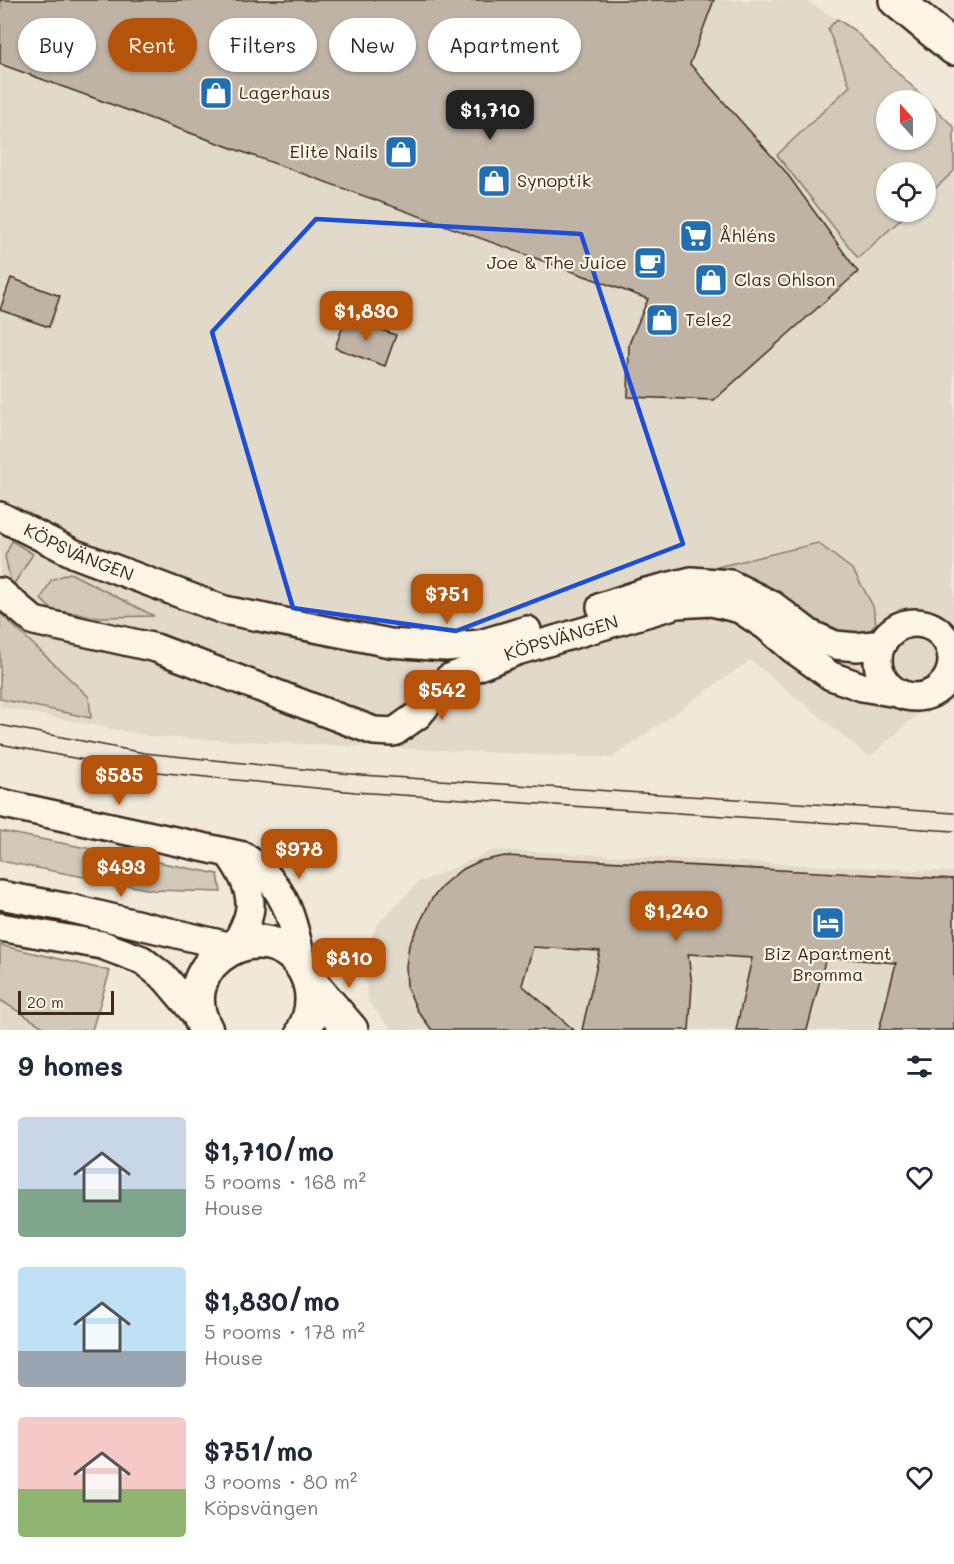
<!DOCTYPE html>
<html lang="en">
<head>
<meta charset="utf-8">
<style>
  :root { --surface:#fff; --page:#f2f2f3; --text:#1f2937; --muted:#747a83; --accent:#b45309 }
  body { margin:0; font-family:Mali,sans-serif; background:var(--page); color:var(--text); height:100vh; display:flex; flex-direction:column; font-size:22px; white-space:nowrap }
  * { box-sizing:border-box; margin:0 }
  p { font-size:20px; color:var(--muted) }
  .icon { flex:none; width:33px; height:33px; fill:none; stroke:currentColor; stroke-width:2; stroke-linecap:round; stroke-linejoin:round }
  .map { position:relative; height:1030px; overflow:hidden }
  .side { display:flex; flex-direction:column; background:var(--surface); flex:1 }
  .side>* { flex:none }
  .banner { position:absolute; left:18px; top:18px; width:600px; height:54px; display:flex; gap:12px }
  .needle { width:39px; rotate:339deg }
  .controls { position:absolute; left:876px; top:90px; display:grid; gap:12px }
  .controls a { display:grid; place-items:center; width:60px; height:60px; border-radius:50%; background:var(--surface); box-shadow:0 2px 4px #0004; font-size:30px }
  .scale { position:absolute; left:18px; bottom:15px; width:96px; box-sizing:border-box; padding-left:6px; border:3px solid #3b2a1e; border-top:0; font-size:16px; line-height:21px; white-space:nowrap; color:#3b2a1e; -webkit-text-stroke:4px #fcf5e5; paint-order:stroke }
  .price { position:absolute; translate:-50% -51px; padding:0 14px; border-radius:12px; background:var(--accent); color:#fff; font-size:20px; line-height:39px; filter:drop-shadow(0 2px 3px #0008) }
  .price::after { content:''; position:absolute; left:50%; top:36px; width:18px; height:14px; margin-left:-9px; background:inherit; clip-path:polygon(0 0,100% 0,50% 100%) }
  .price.active { background:#222; color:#fff }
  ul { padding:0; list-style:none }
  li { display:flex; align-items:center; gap:18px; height:150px; padding:0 18px }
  li span { display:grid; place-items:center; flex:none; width:168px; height:120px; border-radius:6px; color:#555 }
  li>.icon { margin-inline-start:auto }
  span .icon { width:72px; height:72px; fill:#fffc; stroke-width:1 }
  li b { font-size:26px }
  h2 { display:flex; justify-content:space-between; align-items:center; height:72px; padding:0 18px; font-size:26px }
  .pill { padding:0 21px; border-radius:27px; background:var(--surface); box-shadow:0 2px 4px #0004; font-size:21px; line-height:54px }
  .pill.active { background:var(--accent); color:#fff }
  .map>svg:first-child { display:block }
</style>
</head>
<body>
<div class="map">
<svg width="954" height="1030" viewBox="0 0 954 1030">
  <rect width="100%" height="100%" fill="#f0e9d9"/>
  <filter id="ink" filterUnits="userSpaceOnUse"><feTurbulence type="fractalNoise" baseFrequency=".0167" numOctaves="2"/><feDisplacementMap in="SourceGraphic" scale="12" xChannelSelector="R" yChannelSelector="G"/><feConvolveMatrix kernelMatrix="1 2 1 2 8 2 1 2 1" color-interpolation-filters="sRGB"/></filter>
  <g filter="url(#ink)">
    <g fill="#e1d9c9" fill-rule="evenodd">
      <path d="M0 0H806L854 30 954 127V683L869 757 750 660 612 758 154 737 0 707ZM886 100H926V140H886ZM886 172H926V212H886Z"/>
      <path d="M494 850 954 872V1030H392L369 1003 362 961 376 926 418 883Z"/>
      <path d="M0 1000 5 1002 48 1030H0Z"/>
    </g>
    <g fill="#d2c9ba" stroke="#867a6c" stroke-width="1.5" fill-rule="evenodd">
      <path d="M837 19 854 30 954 127V171L926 197V172H886V212H909L858 258 777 155 850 86 828 29ZM926 100V140H886V100Z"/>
      <path d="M12 541 33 554 12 587 5 556Z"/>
      <path d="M818 543 853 570 873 606 876 623 867 635 853 639 692 573Z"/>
      <path d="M70 573 154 616 101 617 52 610 41 599 51 580Z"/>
      <path d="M0 613 89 697 91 718 0 699Z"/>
      <path d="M0 831 218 874 221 892 152 890 0 861Z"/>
      <path d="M0 945 110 971 92 1030H48L0 1000Z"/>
    </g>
    <g fill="#beb3a4" stroke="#3b2a1e" stroke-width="1.5">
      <path d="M0 0H714L690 64 785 171 858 272 714 400 628 397 629 344 648 299 0 64Z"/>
      <path d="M11 278 60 296 49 327 0 310Z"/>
      <path d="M346 318 396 335 385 366 335 348Z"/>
      <path d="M505 856 954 879V1030H879L896 963 826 957 807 1030H736L752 958 688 954 692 985 689 1030H582L600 951 533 947 522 985 574 1030H432L417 1010 407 987 406 966 409 945 431 900 445 883 461 870 480 861Z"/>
    </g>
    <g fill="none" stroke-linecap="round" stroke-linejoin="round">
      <g stroke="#3b2a1e" stroke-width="32">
        <g id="street">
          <path id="s1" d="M0 516 75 554 224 610 390 643 446 647 480 644 527 630"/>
          <path id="s2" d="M0 592 34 621 156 648 374 731 394 732 418 715 449 678 517 651 677 604 711 602 740 609 766 626 793 649 831 676 862 687 897 693"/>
          <path d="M601 607 646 592 691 581 730 584 772 605 810 634 835 645 857 647 882 644"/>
          <circle cx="915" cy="660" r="37"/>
          <path d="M0 803 243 856C285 883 294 920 302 966"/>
          <path d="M228 853C240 869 254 892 249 914 247 924 240 935 236 945"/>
          <path d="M0 895 69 908 232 947"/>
          <path d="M0 927 102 945 142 960 166 979 199 1018"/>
        </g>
      </g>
      <g stroke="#3b2a1e" stroke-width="38">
        <g id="secondary">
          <path d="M310 982 351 1030"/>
          <path d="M206 1030C167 961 271 905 306 973 315 992 314 1011 304 1030"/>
        </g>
      </g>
      <g stroke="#3b2a1e" stroke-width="38">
        <path id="primary" d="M896 0 954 48"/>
      </g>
      <use href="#street" stroke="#fcf5e5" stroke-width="27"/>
      <use href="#secondary" stroke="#fcf5e5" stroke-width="33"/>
      <use href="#primary" stroke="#fcf5e5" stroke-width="33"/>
      <g stroke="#3b2a1e" stroke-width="1.5">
        <path d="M0 725 144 753 361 775 954 813"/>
        <path d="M0 744 137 770 355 792 954 831"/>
      </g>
    </g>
  </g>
  <path fill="none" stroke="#1d4ed8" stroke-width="4.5" stroke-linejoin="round" d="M316 219 581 234 683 544 456 631 293 608 212 332Z"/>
  <defs>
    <g id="shop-square" transform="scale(1.725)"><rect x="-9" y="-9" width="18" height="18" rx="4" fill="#1f6fb2" stroke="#fcf5e5"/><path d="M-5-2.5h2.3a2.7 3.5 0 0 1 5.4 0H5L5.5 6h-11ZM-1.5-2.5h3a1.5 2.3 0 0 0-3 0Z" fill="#fff"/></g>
    <g id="supermarket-square" transform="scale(1.725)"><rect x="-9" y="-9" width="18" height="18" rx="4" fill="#1f6fb2" stroke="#fcf5e5"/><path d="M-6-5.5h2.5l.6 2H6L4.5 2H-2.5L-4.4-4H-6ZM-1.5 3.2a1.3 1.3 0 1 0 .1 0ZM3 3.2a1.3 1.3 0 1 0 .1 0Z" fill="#fff"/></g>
    <g id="cafe-square" transform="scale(1.725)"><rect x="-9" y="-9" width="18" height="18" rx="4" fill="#1f6fb2" stroke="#fcf5e5"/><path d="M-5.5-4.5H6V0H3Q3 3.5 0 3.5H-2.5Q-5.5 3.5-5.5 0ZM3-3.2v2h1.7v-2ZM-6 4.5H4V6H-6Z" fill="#fff"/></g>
    <g id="hotel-square" transform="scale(1.725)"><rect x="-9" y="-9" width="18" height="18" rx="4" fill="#1f6fb2" stroke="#fcf5e5"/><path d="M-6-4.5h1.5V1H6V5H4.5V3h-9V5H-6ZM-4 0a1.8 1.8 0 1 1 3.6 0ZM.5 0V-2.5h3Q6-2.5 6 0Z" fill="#fff"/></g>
  </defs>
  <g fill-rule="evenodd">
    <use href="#shop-square" x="216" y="93"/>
    <use href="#shop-square" x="401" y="152"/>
    <use href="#shop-square" x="494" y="181"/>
    <use href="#supermarket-square" x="696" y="236"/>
    <use href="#cafe-square" x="650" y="263"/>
    <use href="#shop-square" x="711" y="280"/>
    <use href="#shop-square" x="662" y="320"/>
    <use href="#hotel-square" x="828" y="923"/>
  </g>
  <g text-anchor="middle" stroke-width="4.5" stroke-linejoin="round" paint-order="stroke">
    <g font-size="18" fill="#3b2a1e" stroke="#fcf5e5" text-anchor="start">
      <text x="239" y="99">Lagerhaus</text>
      <text x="378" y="158" text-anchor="end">Elite Nails</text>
      <text x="517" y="187">Synoptik</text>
      <text x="719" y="242">Åhléns</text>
      <text x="627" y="269" text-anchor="end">Joe &amp; The Juice</text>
      <text x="734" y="286">Clas Ohlson</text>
      <text x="685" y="326">Tele2</text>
      <text x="828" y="960" text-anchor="middle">Biz Apartment<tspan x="828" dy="21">Bromma</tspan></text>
    </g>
    <g font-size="18" fill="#3b2a1e" stroke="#fcf5e5">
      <text dy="6" stroke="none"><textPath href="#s1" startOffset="87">KÖPSVÄNGEN</textPath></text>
      <text dy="6" stroke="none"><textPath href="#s2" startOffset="620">KÖPSVÄNGEN</textPath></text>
    </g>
  </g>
</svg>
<div class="controls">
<a><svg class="needle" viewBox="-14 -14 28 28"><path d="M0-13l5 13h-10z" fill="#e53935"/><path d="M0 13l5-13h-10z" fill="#747a83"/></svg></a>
<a><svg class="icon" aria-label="locate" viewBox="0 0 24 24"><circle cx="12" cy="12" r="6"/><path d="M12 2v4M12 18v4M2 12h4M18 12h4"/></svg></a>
</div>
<div class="scale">20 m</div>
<b class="price active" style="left:490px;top:141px">$1,710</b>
<b class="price" style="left:366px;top:342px">$1,830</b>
<b class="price" style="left:447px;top:625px">$751</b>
<b class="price" style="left:442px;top:721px">$542</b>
<b class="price" style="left:119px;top:806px">$585</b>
<b class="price" style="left:299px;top:880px">$978</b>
<b class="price" style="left:121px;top:898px">$493</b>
<b class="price" style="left:676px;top:942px">$1,240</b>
<b class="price" style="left:349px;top:989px">$810</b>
<div class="banner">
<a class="pill">Buy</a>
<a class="pill active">Rent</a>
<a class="pill">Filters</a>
<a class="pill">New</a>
<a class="pill">Apartment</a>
</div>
</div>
<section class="side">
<h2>9 homes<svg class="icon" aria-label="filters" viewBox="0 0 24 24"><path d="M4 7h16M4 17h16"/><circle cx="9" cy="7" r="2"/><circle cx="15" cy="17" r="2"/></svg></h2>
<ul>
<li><span style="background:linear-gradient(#c9d6e8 60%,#7fa58c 0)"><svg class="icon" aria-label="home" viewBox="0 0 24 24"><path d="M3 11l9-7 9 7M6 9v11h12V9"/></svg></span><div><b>$1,710/mo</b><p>5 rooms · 168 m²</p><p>House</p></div><svg class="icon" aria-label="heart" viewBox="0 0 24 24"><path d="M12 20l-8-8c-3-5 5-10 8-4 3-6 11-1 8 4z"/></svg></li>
<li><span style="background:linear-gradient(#bfe0f5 70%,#9aa5b1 0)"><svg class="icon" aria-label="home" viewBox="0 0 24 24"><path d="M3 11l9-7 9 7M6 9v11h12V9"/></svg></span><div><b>$1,830/mo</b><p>5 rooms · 178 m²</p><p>House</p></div><svg class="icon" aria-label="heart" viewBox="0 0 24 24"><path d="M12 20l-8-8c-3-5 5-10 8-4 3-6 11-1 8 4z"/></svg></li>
<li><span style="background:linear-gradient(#f6c9c9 60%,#8fb573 0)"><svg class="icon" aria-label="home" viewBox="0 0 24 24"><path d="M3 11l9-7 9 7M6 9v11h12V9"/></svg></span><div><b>$751/mo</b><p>3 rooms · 80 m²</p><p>Köpsvängen</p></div><svg class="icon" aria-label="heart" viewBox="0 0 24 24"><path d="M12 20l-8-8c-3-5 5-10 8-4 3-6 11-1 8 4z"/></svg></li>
</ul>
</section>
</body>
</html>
